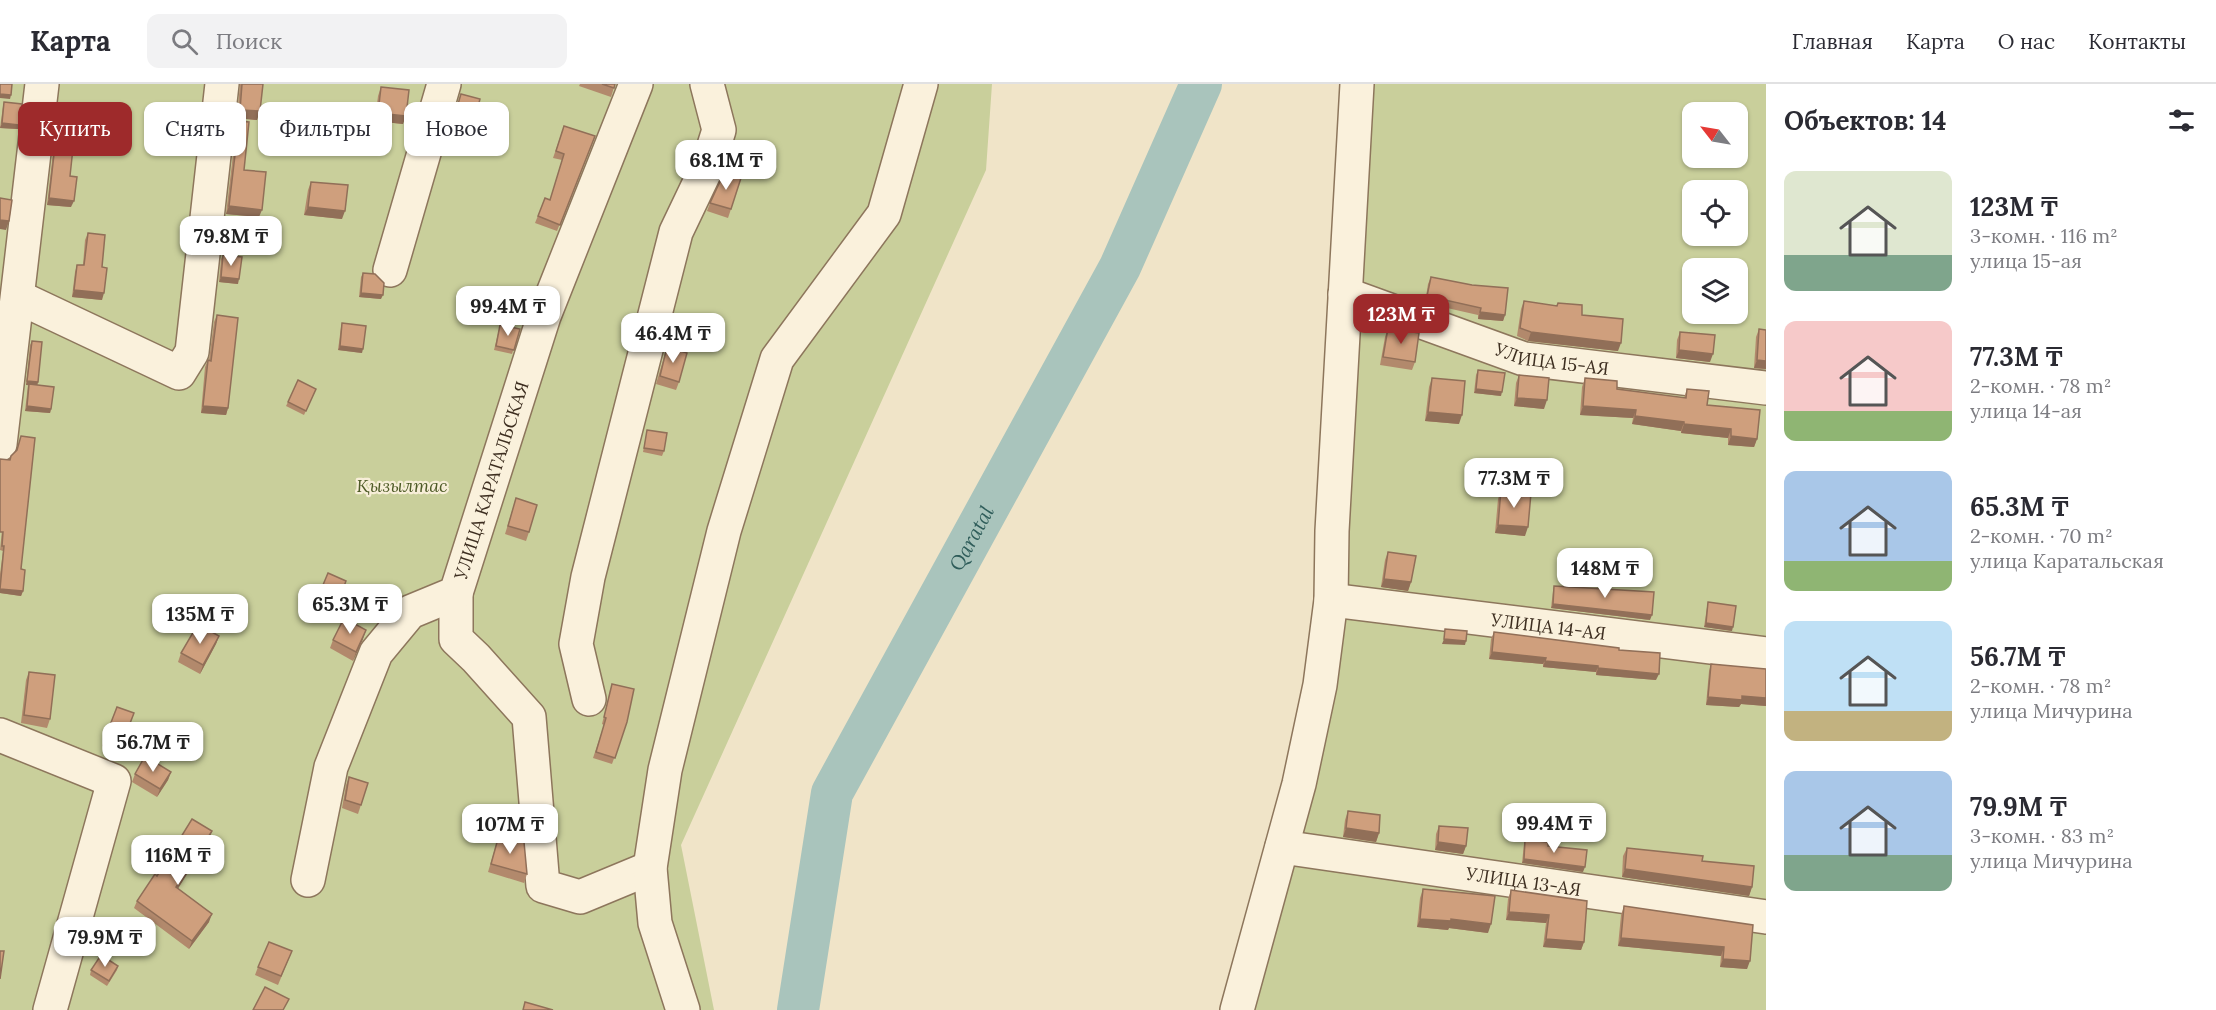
<!DOCTYPE html>
<html lang="ru">
<head>
<meta charset="utf-8">
<style>
  :root { --surface:#fff; --page:#f2f2f3; --text:#2b2b33; --muted:#7c7c81; --line:#e1e1e2; --accent:#9e2a2b }
  body { margin:0; font-family:Lora,serif; background:var(--page); color:var(--text); height:100vh; display:flex; flex-direction:column; font-size:22px; white-space:nowrap }
  * { box-sizing:border-box; margin:0 }
  p { font-size:20px; color:var(--muted) }
  .icon { flex:none; width:33px; height:33px; fill:none; stroke:currentColor; stroke-width:2; stroke-linecap:round; stroke-linejoin:round }
  .map { position:relative; flex:1; overflow:hidden }
  .sheet { display:flex; flex-direction:column; background:var(--surface); width:450px }
  .sheet>* { flex:none }
  .hud { position:absolute; left:18px; top:18px; width:570px; height:54px; display:flex; gap:12px }
  .needle { width:39px; rotate:301deg }
  .fabs { position:absolute; left:1682px; top:18px; display:grid; gap:12px }
  .fabs a { display:grid; place-items:center; width:66px; height:66px; border-radius:12px; background:var(--surface); box-shadow:0 2px 4px #0004; font-size:30px }
  .price { position:absolute; translate:-50% -51px; padding:0 14px; border-radius:12px; background:#fff; color:#222; font-size:20px; line-height:39px; filter:drop-shadow(0 2px 3px #0008) }
  .price::after { content:''; position:absolute; left:50%; top:36px; width:18px; height:14px; margin-left:-9px; background:inherit; clip-path:polygon(0 0,100% 0,50% 100%) }
  .price.selected { background:var(--accent); color:#fff }
  ul { padding:0; list-style:none }
  li { display:flex; align-items:center; gap:18px; height:150px; padding:0 18px }
  li span { display:grid; place-items:center; flex:none; width:168px; height:120px; border-radius:12px; color:#555 }
  li>.icon { margin-inline-start:auto }
  span .icon { width:72px; height:72px; fill:#fffc; stroke-width:1 }
  li b { font-size:26px }
  h2 { display:flex; justify-content:space-between; align-items:center; height:72px; padding:0 18px; font-size:26px }
  .tag { padding:0 21px; border-radius:12px; background:var(--surface); box-shadow:0 2px 4px #0004; font-size:21px; line-height:54px }
  .tag.selected { background:var(--accent); color:#fff }
  header { display:flex; align-items:center; gap:36px; box-sizing:border-box; height:84px; padding:0 30px; background:var(--surface); border-bottom:2px solid var(--line) }
  header strong { font-size:28px }
  nav { display:flex; gap:33px; margin-inline-start:auto; font-size:21px }
  .search { width:420px; height:54px; background:var(--page); display:flex; align-items:center; gap:15px; box-sizing:border-box; padding:0 21px; border-radius:12px; color:var(--muted); font-size:22px }
  main { display:flex; flex:1; min-height:0 }
  .map>svg:first-child { display:block }
</style>
</head>
<body>
<header>
<strong>Карта</strong>
<div class="search"><svg class="icon" aria-label="search" viewBox="0 0 24 24"><circle cx="10" cy="10" r="6"/><path d="M15 15l6 6"/></svg>Поиск</div>
<nav><a>Главная</a><a>Карта</a><a>О нас</a><a>Контакты</a></nav>
</header>
<main>
<div class="map">
<svg width="1766" height="926" viewBox="0 0 1766 926">
  <rect width="100%" height="100%" fill="#f0e4c8"/>
  <g fill="#c9cf9b" fill-rule="evenodd">
    <path d="M0 0H992L986 86 681 761 714 926H0Z"/>
    <path d="M1356 0H1766V926H1225L1323 638ZM1692 28H1737V74H1692ZM1692 106H1737V152H1692ZM1692 184H1737V230H1692Z"/>
  </g>
  <g fill="none" stroke-linecap="round" stroke-linejoin="round">
    <path stroke="#a9c4bc" stroke-width="42" id="s1" d="M798 926 832 709 1120 183 1201 0"/>
    <g stroke="#8d765c" stroke-width="36">
      <g id="minor">
        <path d="M390 186 444 0"/>
        <path id="s2" d="M1345 210 1524 275 1766 304"/>
        <path d="M18 213 179 289 192 268 222 0"/>
        <path d="M0 360 42 0"/>
        <path d="M456 509V555L476 574 529 633 543 802 580 813 650 784"/>
        <path id="s3" d="M1331 516 1766 570"/>
        <path d="M589 615 576 560 588 493 676 148 708 81 719 46 707 0"/>
        <path d="M0 651 114 697 50 926"/>
        <path id="s4" d="M1282 763 1766 833"/>
        <path id="s5" d="M308 796 331 683 376 569 410 528 456 509 544 232 636 0"/>
        <path d="M683 926 655 839 650 784 665 686 724 447 777 275 884 130 921 0"/>
        <path d="M1237 926 1299 700 1320 601 1331 516 1332 447 1357 0"/>
      </g>
    </g>
    <use href="#minor" stroke="#faf1dc" stroke-width="33"/>
  </g>
  <g fill="#b2896c">
    <path d="M240 0H263L257 36 237 34Z"/>
    <path d="M580 0H615L611 13 579 2Z"/>
    <path d="M381 3 403 40 375 37 378 12Z"/>
    <path d="M461 10 470 53 467 61 447 56Z"/>
    <path d="M4 18 18 45 0 44 3 22Z"/>
    <path d="M239 37 244 86 259 133 226 130 236 45Z"/>
    <path d="M564 42 595 52 557 147 535 139 545 114 550 116 562 76 553 74Z"/>
    <path d="M56 53 70 92 71 123 47 121 54 59Z"/>
    <path d="M311 98 342 135 304 131 308 106Z"/>
    <path d="M710 119 731 125 728 134 707 127Z"/>
    <path d="M88 149 102 183V216L72 213 75 188 77 181H83L85 156Z"/>
    <path d="M223 171 238 200 219 198 221 175Z"/>
    <path d="M363 189 381 215 359 213 361 193Z"/>
    <path d="M1431 193 1472 201 1505 231 1503 237 1478 235V231L1425 219 1428 200Z"/>
    <path d="M1524 217 1557 222 1558 219 1582 231 1618 267 1528 257 1517 252 1521 225Z"/>
    <path d="M217 231 228 324 226 331 201 329 205 283 208 276H209L214 238Z"/>
    <path d="M342 239 362 269 338 266 341 243Z"/>
    <path d="M500 241 520 245 512 270 494 266Z"/>
    <path d="M1388 244 1415 278 1412 286 1380 281 1385 253Z"/>
    <path d="M1759 245 1766 285 1754 284 1756 253Z"/>
    <path d="M1680 248 1710 278 1676 274 1677 256Z"/>
    <path d="M32 257 38 298 37 301 51 325 50 329 25 327 28 301H26L30 261Z"/>
    <path d="M667 263 679 298 676 306 656 300Z"/>
    <path d="M1478 286 1501 312 1474 309 1476 291Z"/>
    <path d="M1519 291 1544 325 1514 322 1516 299Z"/>
    <path d="M1432 294 1459 340 1425 337 1429 303Z"/>
    <path d="M1585 294 1617 305 1684 314 1687 305 1707 321 1757 355 1754 363 1728 361V354L1681 349V347L1632 340 1633 334 1580 331 1582 303Z"/>
    <path d="M316 305 304 331 286 322 288 318Z"/>
    <path d="M647 346 664 367 662 372 643 368Z"/>
    <path d="M11 372 23 507 21 512 0 509V490L3 467 0 466 9 376Z"/>
    <path d="M1501 406 1525 452 1495 449 1498 415Z"/>
    <path d="M516 414 529 448 526 457 505 450Z"/>
    <path d="M1388 468 1411 498 1408 507 1381 503 1385 476Z"/>
    <path d="M328 489 346 497 337 521 318 513Z"/>
    <path d="M1554 502 1650 536 1551 524 1553 507Z"/>
    <path d="M1708 518 1732 547 1704 543 1707 523Z"/>
    <path d="M1494 548 1619 566 1656 596 1596 591V588L1543 583V580L1489 575 1491 555Z"/>
    <path d="M219 552 216 560 200 590 178 578 181 569Z"/>
    <path d="M363 555 353 577 330 564 333 556Z"/>
    <path d="M1711 580 1766 585V622L1741 620 1739 623 1706 621 1709 587Z"/>
    <path d="M29 588 50 635 47 644 21 639 26 596Z"/>
    <path d="M612 600 627 638 612 680 593 674 604 641 602 640Z"/>
    <path d="M117 623 134 629 119 669 102 662Z"/>
    <path d="M171 688 168 696 157 713 132 698 135 690Z"/>
    <path d="M349 693 368 699 358 730 342 724 346 701Z"/>
    <path d="M1348 727 1379 749 1376 758 1343 753 1345 736Z"/>
    <path d="M1439 742 1466 762 1463 770 1435 766 1436 750Z"/>
    <path d="M212 747 209 755 178 804 209 838 189 865 134 824 137 817 157 792Z"/>
    <path d="M499 751 527 790 524 799 488 788Z"/>
    <path d="M1525 756 1548 762 1583 788 1522 779 1524 760Z"/>
    <path d="M1627 764 1702 777 1752 803 1749 812 1622 793 1623 772Z"/>
    <path d="M1423 805 1488 849 1449 844 1448 846 1417 843 1420 814Z"/>
    <path d="M1511 806 1587 817 1584 858 1581 866 1543 863 1546 839 1506 836 1508 815Z"/>
    <path d="M1624 822 1753 841 1747 885 1720 883 1721 872 1618 862 1621 831Z"/>
    <path d="M292 867 278 901 255 891 258 883Z"/>
    <path d="M118 882 117 886 107 902 90 891 91 886Z"/>
  </g>
  <g fill="#916f58">
    <path d="M0 10 11 11 10 15 0 14Z"/>
    <path d="M240 26 260 27 257 36 237 34Z"/>
    <path d="M378 29 406 32 403 40 375 37Z"/>
    <path d="M2 39 19 41 18 45 0 44Z"/>
    <path d="M49 114 74 117 71 123 47 121Z"/>
    <path d="M229 122 262 126 259 133 226 130Z"/>
    <path d="M308 123 345 127 342 135 304 131Z"/>
    <path d="M0 136 9 137 6 146 0 145Z"/>
    <path d="M221 193 239 195 238 200 219 198Z"/>
    <path d="M74 206 104 209 102 216 72 213Z"/>
    <path d="M361 209 383 211 381 215 359 213Z"/>
    <path d="M1480 228 1505 231 1503 237 1478 235Z"/>
    <path d="M1531 248 1621 259 1618 267 1528 257Z"/>
    <path d="M340 262 363 265 362 269 338 266Z"/>
    <path d="M1679 266 1713 270 1710 278 1676 274Z"/>
    <path d="M1757 276 1766 277V285L1754 284Z"/>
    <path d="M27 297 38 298 37 302 26 301Z"/>
    <path d="M1476 305 1502 308 1501 312 1474 309Z"/>
    <path d="M1517 314 1547 316 1544 325 1514 322Z"/>
    <path d="M27 322 51 325 50 329 25 327Z"/>
    <path d="M203 322 228 324 226 331 201 329Z"/>
    <path d="M1583 322 1636 326 1633 334 1580 331Z"/>
    <path d="M1428 328 1462 331 1459 340 1425 337Z"/>
    <path d="M1635 332 1684 338 1681 347 1632 340Z"/>
    <path d="M1684 340 1731 345 1728 354 1681 349Z"/>
    <path d="M1731 352 1757 355 1754 363 1728 361Z"/>
    <path d="M1498 441 1528 443 1525 452 1495 449Z"/>
    <path d="M1384 495 1411 498 1408 507 1381 503Z"/>
    <path d="M0 505 23 507 21 512 0 509Z"/>
    <path d="M1553 520 1652 531 1650 536 1551 524Z"/>
    <path d="M1706 539 1733 543 1732 547 1704 543Z"/>
    <path d="M366 546 363 555 353 577 356 568Z"/>
    <path d="M219 552 216 560 200 590 203 581Z"/>
    <path d="M1444 555 1466 557 1465 561 1442 560Z"/>
    <path d="M1492 568 1546 574 1543 580 1489 575Z"/>
    <path d="M1545 577 1598 582 1596 588 1543 583Z"/>
    <path d="M1598 584 1659 590 1656 596 1596 591Z"/>
    <path d="M1742 612 1766 614V622L1741 620 1739 623 1706 621 1708 613Z"/>
    <path d="M171 688 168 696 157 713 160 705Z"/>
    <path d="M1346 744 1379 749 1376 758 1343 753Z"/>
    <path d="M212 747 209 755 174 811 176 803Z"/>
    <path d="M1438 758 1466 762 1463 770 1435 766Z"/>
    <path d="M1524 775 1585 783 1583 788 1522 779Z"/>
    <path d="M1625 785 1752 803 1749 812 1622 793Z"/>
    <path d="M1509 828 1549 831 1546 839 1506 836Z"/>
    <path d="M212 830 209 838 189 865 192 857Z"/>
    <path d="M1420 835H1451L1491 840 1488 849 1449 844 1448 846 1417 843Z"/>
    <path d="M1621 854 1724 863 1721 872 1618 862Z"/>
    <path d="M1546 855 1584 858 1581 866 1543 863Z"/>
    <path d="M1723 875 1750 877 1747 885 1720 883Z"/>
  </g>
  <g fill="#cf9f7d" stroke="#916f58" stroke-width="1.5">
    <path d="M0 0H12L11 11 0 10Z"/>
    <path d="M242 0H263L260 27 240 26Z"/>
    <path d="M602 0H615L614 4Z"/>
    <path d="M381 3 409 6 406 32 378 29Z"/>
    <path d="M461 10 480 15 470 53 450 47Z"/>
    <path d="M4 18 22 20 19 41 2 39Z"/>
    <path d="M239 37 249 38 244 86 266 88 262 126 229 122Z"/>
    <path d="M564 42 595 52 560 141 538 132 545 114 550 116 564 70 556 67Z"/>
    <path d="M56 53 74 55 70 92 77 93 74 117 49 114Z"/>
    <path d="M724 89 741 94 731 125 710 119Z"/>
    <path d="M311 98 348 101 345 127 308 123Z"/>
    <path d="M0 114 12 116 9 137 0 136Z"/>
    <path d="M88 149 105 151 102 183 107 184 104 209 74 206 77 181H84Z"/>
    <path d="M223 171 242 173 239 195 221 193Z"/>
    <path d="M363 189 375 190 384 199 383 211 361 209Z"/>
    <path d="M1431 193 1472 201 1508 204 1505 231 1480 228 1481 224 1427 212Z"/>
    <path d="M1524 217 1557 222 1558 219 1582 221V231L1623 235 1621 259 1531 248 1520 244Z"/>
    <path d="M217 231 238 234 228 324 203 322 208 276 211 277Z"/>
    <path d="M342 239 366 242 363 265 340 262Z"/>
    <path d="M500 241 520 245 514 266 496 262Z"/>
    <path d="M1388 244 1419 249 1415 278 1383 273Z"/>
    <path d="M1759 245 1766 246V277L1757 276Z"/>
    <path d="M1680 248 1715 251 1713 270 1679 266Z"/>
    <path d="M32 257 42 258 38 298 27 297Z"/>
    <path d="M667 263 687 269 679 298 660 292Z"/>
    <path d="M1478 286 1505 289 1502 308 1476 305Z"/>
    <path d="M1519 291 1549 294 1547 316 1517 314Z"/>
    <path d="M1432 294 1465 297 1462 331 1428 328Z"/>
    <path d="M1585 294 1617 297V305L1686 314 1687 305 1709 307 1707 321 1760 326 1757 355 1731 352V345L1684 340V338L1635 332 1636 326 1583 322Z"/>
    <path d="M298 296 316 305 306 327 288 318Z"/>
    <path d="M29 300 54 303 51 325 27 322Z"/>
    <path d="M647 346 667 349 664 367 644 364Z"/>
    <path d="M21 352 35 354 21 485 25 486 23 507 0 505 4 462H2L3 448H0V375L10 376 11 372 17 366Z"/>
    <path d="M1501 406 1531 409 1528 443 1498 441Z"/>
    <path d="M516 414 537 421 529 448 508 442Z"/>
    <path d="M1388 468 1416 472 1411 498 1384 495Z"/>
    <path d="M328 489 346 497 339 516 320 508Z"/>
    <path d="M1554 502 1654 508 1652 531 1553 520Z"/>
    <path d="M1708 518 1736 522 1733 543 1706 539Z"/>
    <path d="M344 534 366 546 356 568 333 556Z"/>
    <path d="M198 540 219 552 203 581 181 569Z"/>
    <path d="M1445 545 1467 547 1466 557 1444 555Z"/>
    <path d="M1494 548 1619 564V566L1660 569 1659 590 1598 584V582L1545 577 1546 574 1492 568Z"/>
    <path d="M1711 580 1766 585V614L1742 612V616L1708 613Z"/>
    <path d="M29 588 55 591 50 635 24 631Z"/>
    <path d="M612 600 634 605 627 638 615 674 596 668 606 634 604 633Z"/>
    <path d="M117 623 134 629 122 660 105 654Z"/>
    <path d="M145 672 171 688 160 705 135 690Z"/>
    <path d="M349 693 368 699 361 721 345 716Z"/>
    <path d="M1348 727 1380 731 1379 749 1346 744Z"/>
    <path d="M192 735 212 747 176 803 212 830 192 857 137 817 155 790 157 792Z"/>
    <path d="M1439 742 1468 744 1466 762 1438 758Z"/>
    <path d="M499 751 524 758 527 790 491 780Z"/>
    <path d="M1525 756 1548 758V762L1587 766 1585 783 1524 775Z"/>
    <path d="M1627 764 1703 772 1702 777 1754 782 1752 803 1625 785Z"/>
    <path d="M1423 805 1495 812 1491 840 1451 835V837L1420 835Z"/>
    <path d="M1511 806 1587 817 1584 858 1546 855 1549 831 1509 828Z"/>
    <path d="M1624 822 1753 841 1750 877 1723 875 1724 863 1621 854Z"/>
    <path d="M269 858 292 867 281 892 258 883Z"/>
    <path d="M0 867H4L0 895Z"/>
    <path d="M101 871 118 882 109 897 91 886Z"/>
    <path d="M265 903 289 915 283 926H253Z"/>
    <path d="M525 918 553 926H523Z"/>
  </g>
  <g text-anchor="middle" stroke-width="4.5" stroke-linejoin="round" paint-order="stroke">
    <g font-size="18" fill="#3d2e20" stroke="#f7eed8">
      <text dy="6" stroke="none"><textPath href="#s2" startOffset="218">УЛИЦА 15-АЯ</textPath></text>
      <text dy="6" stroke="none"><textPath href="#s5" startOffset="459">УЛИЦА КАРАТАЛЬСКАЯ</textPath></text>
      <text dy="6" stroke="none"><textPath href="#s3" startOffset="219">УЛИЦА 14-АЯ</textPath></text>
      <text dy="6" stroke="none"><textPath href="#s4" startOffset="244">УЛИЦА 13-АЯ</textPath></text>
    </g>
    <g font-size="18" font-style="italic" fill="#4d5a26" stroke="#f7eed8">
      <text x="402" y="408">Қызылтас</text>
    </g>
    <g font-size="20" font-style="italic" fill="#2f5d5a" stroke="#f7eed8">
      <text dy="7" stroke="none"><textPath href="#s1" startOffset="510">Qaratal</textPath></text>
    </g>
  </g>
</svg>
<div class="fabs">
<a><svg class="needle" viewBox="-14 -14 28 28"><path d="M0-13l5 13h-10z" fill="#e53935"/><path d="M0 13l5-13h-10z" fill="#7c7c81"/></svg></a>
<a><svg class="icon" aria-label="locate" viewBox="0 0 24 24"><circle cx="12" cy="12" r="6"/><path d="M12 2v4M12 18v4M2 12h4M18 12h4"/></svg></a>
<a><svg class="icon" aria-label="layers" viewBox="0 0 24 24"><path d="M12 4l9 5-9 5-9-5zM3 14l9 5 9-5"/></svg></a>
</div>
<b class="price" style="left:726px;top:107px">68.1M ₸</b>
<b class="price" style="left:231px;top:183px">79.8M ₸</b>
<b class="price" style="left:508px;top:253px">99.4M ₸</b>
<b class="price selected" style="left:1401px;top:261px">123M ₸</b>
<b class="price" style="left:673px;top:280px">46.4M ₸</b>
<b class="price" style="left:1514px;top:425px">77.3M ₸</b>
<b class="price" style="left:1605px;top:515px">148M ₸</b>
<b class="price" style="left:350px;top:551px">65.3M ₸</b>
<b class="price" style="left:200px;top:561px">135M ₸</b>
<b class="price" style="left:153px;top:689px">56.7M ₸</b>
<b class="price" style="left:1554px;top:770px">99.4M ₸</b>
<b class="price" style="left:510px;top:771px">107M ₸</b>
<b class="price" style="left:178px;top:802px">116M ₸</b>
<b class="price" style="left:105px;top:884px">79.9M ₸</b>
<div class="hud">
<a class="tag selected">Купить</a>
<a class="tag">Снять</a>
<a class="tag">Фильтры</a>
<a class="tag">Новое</a>
</div>
</div>
<section class="sheet">
<h2>Объектов: 14<svg class="icon" aria-label="filters" viewBox="0 0 24 24"><path d="M4 7h16M4 17h16"/><circle cx="9" cy="7" r="2"/><circle cx="15" cy="17" r="2"/></svg></h2>
<ul>
<li><span style="background:linear-gradient(#dfe7d0 70%,#7fa58c 0)"><svg class="icon" aria-label="home" viewBox="0 0 24 24"><path d="M3 11l9-7 9 7M6 9v11h12V9"/></svg></span><div><b>123M ₸</b><p>3-комн. · 116 m²</p><p>улица 15-ая</p></div></li>
<li><span style="background:linear-gradient(#f6c9c9 75%,#8fb573 0)"><svg class="icon" aria-label="home" viewBox="0 0 24 24"><path d="M3 11l9-7 9 7M6 9v11h12V9"/></svg></span><div><b>77.3M ₸</b><p>2-комн. · 78 m²</p><p>улица 14-ая</p></div></li>
<li><span style="background:linear-gradient(#a9c7e8 75%,#8fb573 0)"><svg class="icon" aria-label="home" viewBox="0 0 24 24"><path d="M3 11l9-7 9 7M6 9v11h12V9"/></svg></span><div><b>65.3M ₸</b><p>2-комн. · 70 m²</p><p>улица Каратальская</p></div></li>
<li><span style="background:linear-gradient(#bfe0f5 75%,#c2b280 0)"><svg class="icon" aria-label="home" viewBox="0 0 24 24"><path d="M3 11l9-7 9 7M6 9v11h12V9"/></svg></span><div><b>56.7M ₸</b><p>2-комн. · 78 m²</p><p>улица Мичурина</p></div></li>
<li><span style="background:linear-gradient(#a9c7e8 70%,#7fa58c 0)"><svg class="icon" aria-label="home" viewBox="0 0 24 24"><path d="M3 11l9-7 9 7M6 9v11h12V9"/></svg></span><div><b>79.9M ₸</b><p>3-комн. · 83 m²</p><p>улица Мичурина</p></div></li>
</ul>
</section>
</main>
</body>
</html>
